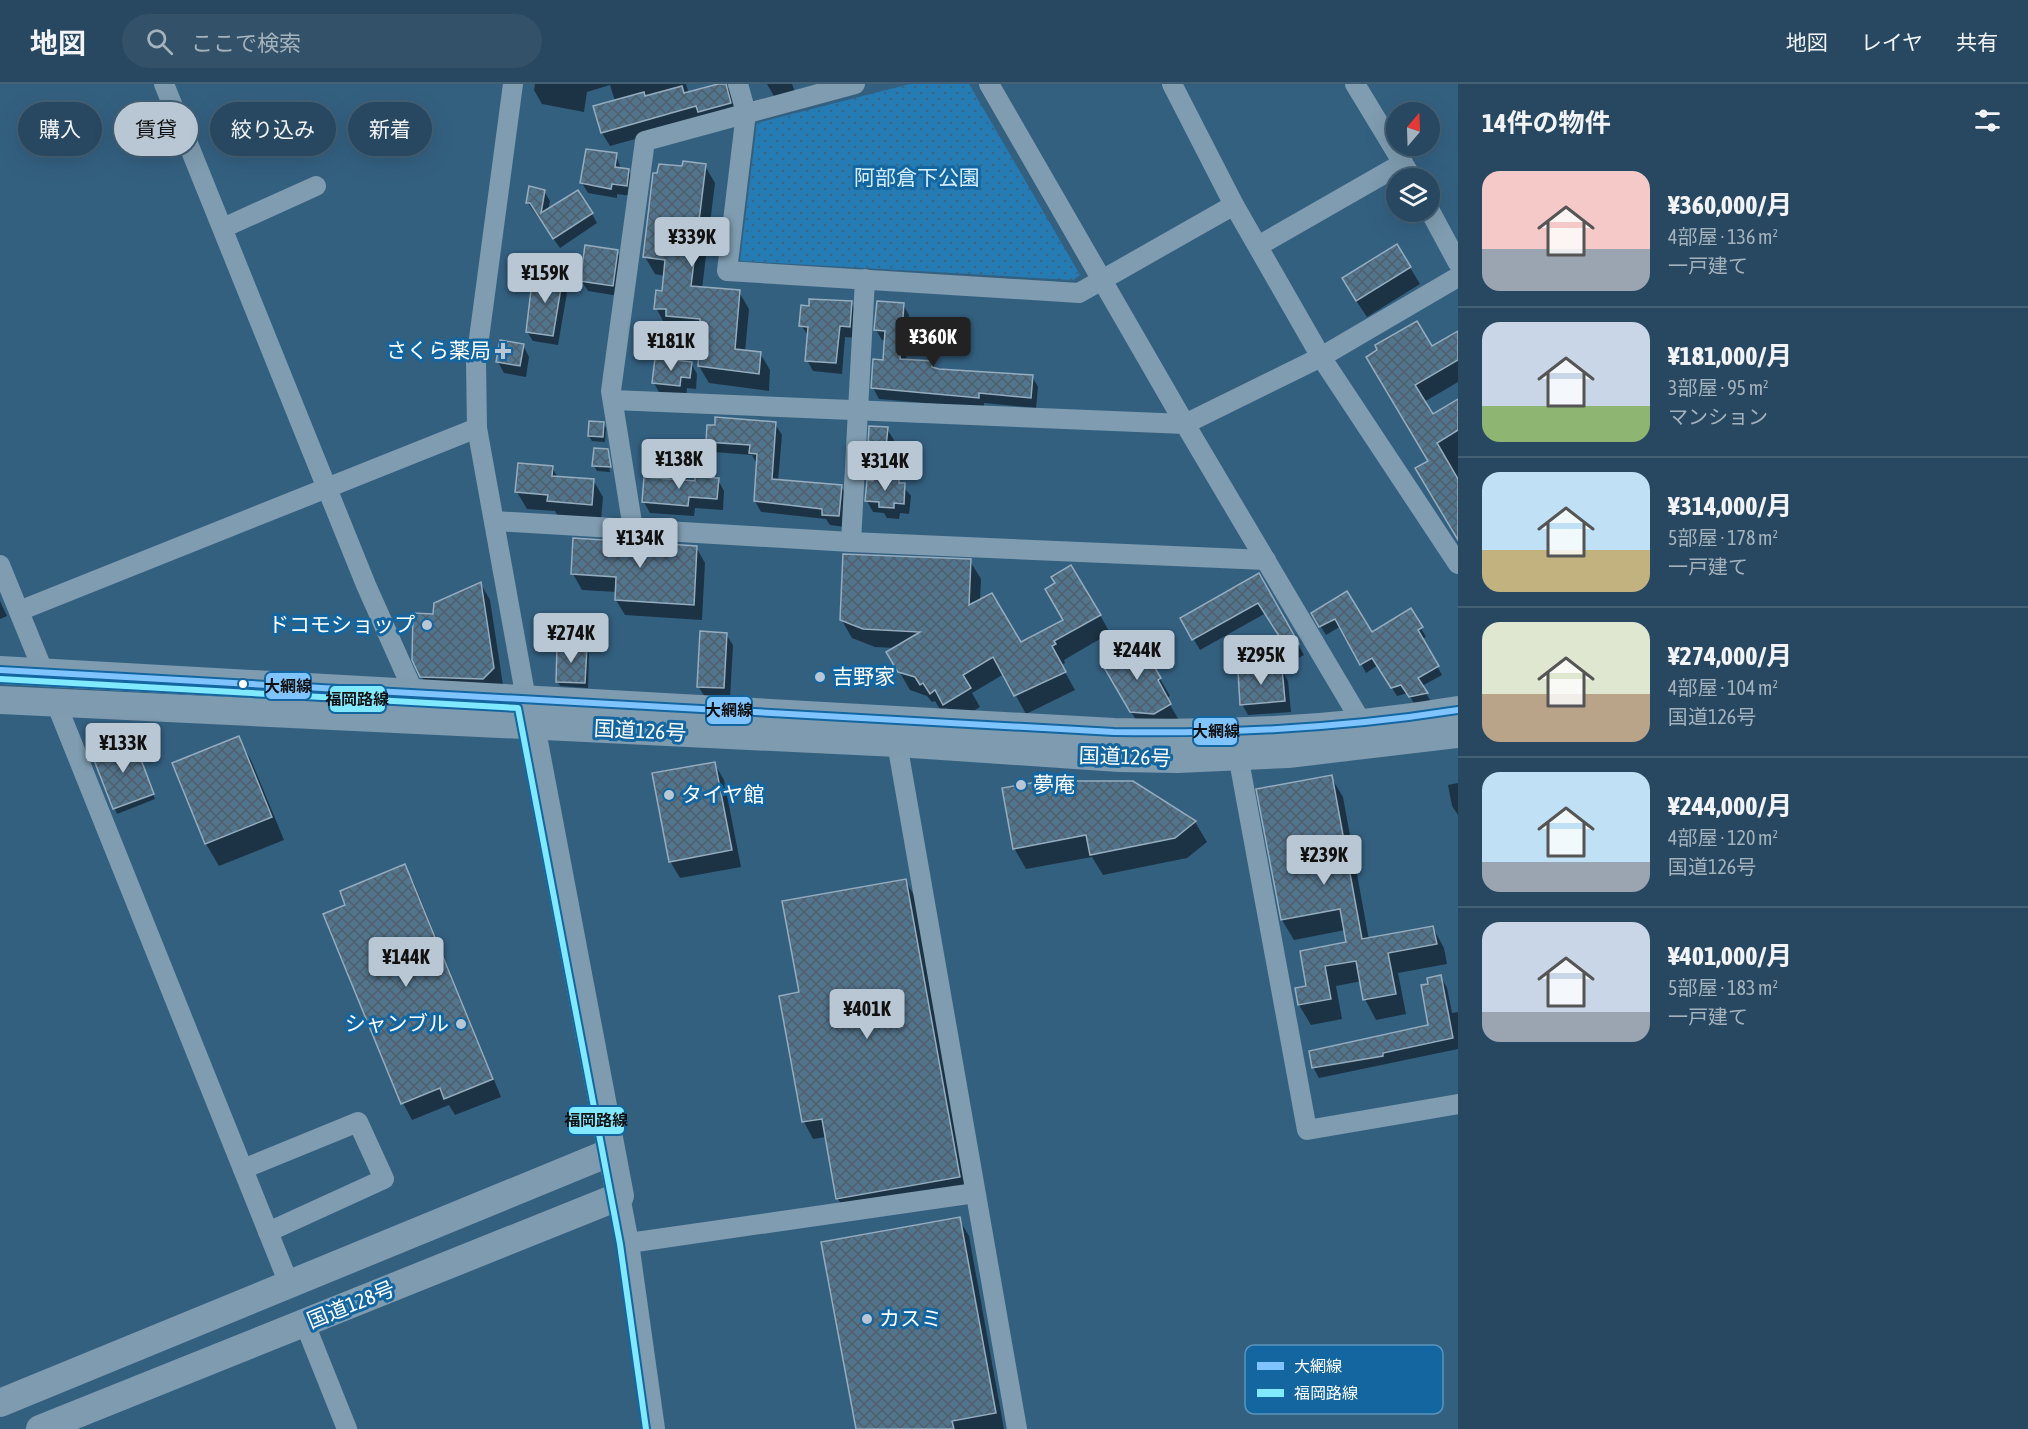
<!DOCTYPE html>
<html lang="ja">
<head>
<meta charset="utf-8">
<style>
  :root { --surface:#274860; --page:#335269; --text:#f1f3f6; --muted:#a4b2bd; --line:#436075; --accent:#b8c7d3 }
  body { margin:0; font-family:"Asap Condensed","Noto Sans JP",sans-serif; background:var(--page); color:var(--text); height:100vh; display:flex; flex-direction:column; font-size:22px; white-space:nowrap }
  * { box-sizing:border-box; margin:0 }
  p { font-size:20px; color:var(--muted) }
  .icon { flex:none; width:33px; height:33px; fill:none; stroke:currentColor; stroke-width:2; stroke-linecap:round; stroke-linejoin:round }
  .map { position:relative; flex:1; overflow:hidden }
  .panel { display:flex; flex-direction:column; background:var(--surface); width:570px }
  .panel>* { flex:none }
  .hud { position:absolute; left:18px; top:18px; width:570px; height:54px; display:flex; gap:12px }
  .needle { width:39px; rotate:19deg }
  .fabs { position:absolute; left:1386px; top:18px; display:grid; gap:12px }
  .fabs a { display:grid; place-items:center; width:54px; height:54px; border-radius:50%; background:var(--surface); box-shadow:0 6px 24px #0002,0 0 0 2px var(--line); font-size:30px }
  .price { position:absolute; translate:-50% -51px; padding:0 14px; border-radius:6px; background:var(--accent); color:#111; font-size:20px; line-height:39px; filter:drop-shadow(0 2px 3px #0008) }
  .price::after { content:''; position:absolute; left:50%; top:36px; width:18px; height:14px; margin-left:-9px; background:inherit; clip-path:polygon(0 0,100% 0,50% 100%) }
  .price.active { background:#222; color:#fff }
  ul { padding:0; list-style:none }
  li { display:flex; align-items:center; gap:18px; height:150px; padding:0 24px }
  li+li { border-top:2px solid var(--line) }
  li span { display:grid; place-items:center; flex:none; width:168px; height:120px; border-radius:18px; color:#555 }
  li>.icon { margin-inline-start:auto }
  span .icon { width:72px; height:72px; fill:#fffc; stroke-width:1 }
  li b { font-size:26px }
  h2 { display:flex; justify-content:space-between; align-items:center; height:72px; padding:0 24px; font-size:26px }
  .chip { padding:0 21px; border-radius:27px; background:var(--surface); box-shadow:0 6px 24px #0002,0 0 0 2px var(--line); font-size:21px; line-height:54px }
  .chip.active { background:var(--accent); color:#111 }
  header { display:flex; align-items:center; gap:36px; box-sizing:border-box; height:84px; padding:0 30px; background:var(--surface); border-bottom:2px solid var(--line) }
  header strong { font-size:28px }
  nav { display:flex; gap:33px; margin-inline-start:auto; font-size:21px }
  .search { width:420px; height:54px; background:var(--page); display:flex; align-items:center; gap:15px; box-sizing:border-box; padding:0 21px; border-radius:33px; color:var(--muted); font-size:22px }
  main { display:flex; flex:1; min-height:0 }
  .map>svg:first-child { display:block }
</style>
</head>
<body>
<header>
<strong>地図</strong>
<div class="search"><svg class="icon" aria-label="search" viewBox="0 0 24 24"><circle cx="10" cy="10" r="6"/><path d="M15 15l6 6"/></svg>ここで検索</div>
<nav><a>地図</a><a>レイヤ</a><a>共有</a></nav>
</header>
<main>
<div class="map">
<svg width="1458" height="1345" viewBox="0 0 1458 1345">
  <defs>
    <pattern id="grass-dots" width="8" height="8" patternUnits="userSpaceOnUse" patternTransform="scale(1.5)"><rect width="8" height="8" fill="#257cb5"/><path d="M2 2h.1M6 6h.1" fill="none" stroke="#376686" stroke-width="1.8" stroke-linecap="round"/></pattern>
    <pattern id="building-cross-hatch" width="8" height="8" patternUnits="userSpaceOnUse" patternTransform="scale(1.5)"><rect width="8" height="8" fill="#52758e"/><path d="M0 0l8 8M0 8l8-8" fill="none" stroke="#4f5e6a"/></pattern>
  </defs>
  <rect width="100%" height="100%" fill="#346080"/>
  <path fill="url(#grass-dots)" d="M910 0H969L1080 191 1073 196 740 177 757 39Z"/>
  <g fill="#0007">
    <path d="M535 0H686L689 10 726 0 733 13 738 33 704 36 610 62 602 49 615 17 610 1 587 8 584 28 542 20 534 6Z"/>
    <path d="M767 0H792L795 8 775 14Z"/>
    <path d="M616 71 621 85 628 86 634 96 632 112 617 110V114L588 109 582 99Z"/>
    <path d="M705 82 715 99 702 205 739 208 749 225 745 268 760 269 770 286 769 307 709 299 699 282 701 251 677 249 673 242H666L656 224 664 208 665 192 655 190 645 173 684 84Z"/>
    <path d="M544 107 550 117 548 126 592 130 597 139 560 164 527 118Z"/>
    <path d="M1397 162 1420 200 1367 233 1353 212Z"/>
    <path d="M617 168 623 179 619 212 588 207 581 196Z"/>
    <path d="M563 187 569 197 558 261 533 257 527 248 543 209Z"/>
    <path d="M851 218 857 230 856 254 845 253 842 290 813 287 807 276 809 253 801 241Z"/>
    <path d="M903 220 909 231 906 277 932 279 936 286 1032 292 1038 303 1036 324 984 319V324L879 315 873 304 884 277 886 257 882 256 876 246Z"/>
    <path d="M1458 249V298L1424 318 1432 332 1458 317V454L1430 378 1368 273 1432 264Z"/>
    <path d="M523 261 529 273 526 293 504 289 498 278Z"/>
    <path d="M691 279 697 290 696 305 687 304 686 313 660 310 654 299Z"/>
    <path d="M603 339 606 344 605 358 592 357 589 352Z"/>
    <path d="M775 340 782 351 778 397 841 402 848 414 845 443 830 441 826 435 761 428 755 417 757 380 752 371 714 368 707 357Z"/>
    <path d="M887 345 894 356 892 375 876 373 870 362Z"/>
    <path d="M607 367 610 388 597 387 594 382Z"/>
    <path d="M552 383 558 394 593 396 603 413 601 437 559 434 555 427 527 425 517 408Z"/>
    <path d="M718 396 724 407 723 426 695 424 694 432 650 429 644 418 696 398Z"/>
    <path d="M898 396 911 412 909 430 900 429 899 435 887 434 884 429 873 428 867 417Z"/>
    <path d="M696 463 705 479 702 536 625 531 616 516 617 508 582 506 573 490Z"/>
    <path d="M970 477 981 495 980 517 1020 560 1100 531 1110 549 1064 576 1065 579 1061 581 1075 606 1026 630 1004 590 972 609 980 623 955 638 946 624 941 627 935 617 932 618 927 612 910 606 888 568 895 564 875 563 852 554 841 535Z"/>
    <path d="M1258 491 1304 571 1295 576 1266 529 1200 566 1182 535Z"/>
    <path d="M481 500 490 516 503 601 431 609 421 592 435 531Z"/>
    <path d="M1347 509 1371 550 1410 526 1426 553 1422 555 1442 591 1422 602 1431 618 1415 621 1408 609 1397 612 1378 581 1366 589 1341 542 1326 551 1313 530Z"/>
    <path d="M0 517 7 532 0 535Z"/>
    <path d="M726 550 733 561 730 615 705 613 698 602Z"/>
    <path d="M1140 560 1170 612 1166 614 1180 638 1141 645 1104 580Z"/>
    <path d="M586 564 589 569 588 604 560 602 557 597Z"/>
    <path d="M1282 586 1288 597 1291 628 1248 631 1242 620Z"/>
    <path d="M238 654 251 676 284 756 219 782 206 760 174 680Z"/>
    <path d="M135 662 155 715 117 730 94 672Z"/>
    <path d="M714 679 724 696 741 783 680 794 670 777Z"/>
    <path d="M1331 693 1343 713 1369 856 1433 844 1444 864 1447 880 1398 889 1406 930 1376 936 1365 915 1362 897 1336 902 1342 935 1311 941 1299 921 1308 903 1302 868 1348 859 1345 846 1294 856 1282 836Z"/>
    <path d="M1132 698 1195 738 1207 758 1187 774 1103 791 1092 773 1026 785 1014 764 1055 699Z"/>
    <path d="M1458 699V731L1452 722 1448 701Z"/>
    <path d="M404 782 414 799 501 1013 455 1031 449 1021 412 1036 403 1019 347 822Z"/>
    <path d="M905 796 915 813 969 1110 848 1132 838 1115 826 1053 813 1055 804 1038 781 913 800 910Z"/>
    <path d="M1441 893 1447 904 1452 929 1458 928V965L1319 994 1313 983 1430 942V901Z"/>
    <path d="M959 1135 969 1152 1004 1345H857Z"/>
  </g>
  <g fill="url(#building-cross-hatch)" stroke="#94acbe" stroke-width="1.5">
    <path d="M718 0H726L731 19 698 28 696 22 601 49 593 22 644 8 645 12 682 2 684 9Z"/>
    <path d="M586 65 617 69 615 83 629 85 627 102 612 100 611 105 580 99Z"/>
    <path d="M683 77 706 80 691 202 740 206 735 265 761 268 759 290 698 282 700 235 666 232V225H654L656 206 662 207 665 176 643 173 653 89H657L659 80 682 82Z"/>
    <path d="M529 102 545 106 541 129 578 106 593 129 553 155 530 119H526Z"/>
    <path d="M1397 160 1411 183 1356 217 1342 194Z"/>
    <path d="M585 161 618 166 613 202 580 197Z"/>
    <path d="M546 183 564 186 553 252 526 248 531 206 542 207Z"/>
    <path d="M809 215 852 217 850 243 840 242 836 279 805 277 808 243 799 242 801 221 809 222Z"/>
    <path d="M877 217 904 219 900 275 933 277 932 283 939 285 1033 291 1031 314 979 309V314L871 304 873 275 883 276 885 247 874 246Z"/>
    <path d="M1417 237 1432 262 1458 247V276L1415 301 1433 330 1458 315V346L1437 359 1458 395V456L1415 384 1428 377 1366 273 1377 266 1375 261Z"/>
    <path d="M500 256 524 260 520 282 496 278Z"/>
    <path d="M655 274 692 278 690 294 681 293 680 302 652 299Z"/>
    <path d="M715 333 776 338 772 395 842 401 839 432 822 431V425L754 417 757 370 749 369 750 361 706 358 707 341H715Z"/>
    <path d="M589 337 604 338 603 353 588 352Z"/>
    <path d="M869 342 888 343 886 364 868 363Z"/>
    <path d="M594 364 608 365 611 383 592 382Z"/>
    <path d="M518 379 553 382 552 392 594 395 592 421 547 417 548 411 515 408Z"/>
    <path d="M644 393 695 397V393L719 394 717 415 689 413 688 422 642 418Z"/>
    <path d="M874 393 899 395V399H905L904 420 894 419V424L879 423V418L865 417 867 396 873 397Z"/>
    <path d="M573 454 697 462 694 521 615 516 616 493 571 490Z"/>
    <path d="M843 470 971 475 969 521 992 509 1021 558 1063 536 1045 505 1055 499 1051 493 1071 481 1101 531 1054 557 1056 560 1052 562 1066 588 1014 612 993 573 963 591 971 604 943 621 935 606 930 610 923 599 920 601 915 593 898 588 886 568 920 548 863 545 840 536Z"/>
    <path d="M1259 489 1299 560 1288 566 1258 519 1192 556 1180 534Z"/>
    <path d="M481 498 494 584 483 595 420 593 412 576 413 529 433 530 434 519Z"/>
    <path d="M1347 507 1372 548 1411 524 1423 543 1418 546 1439 582 1418 594 1428 609 1409 613 1401 601 1391 604 1372 574 1360 581 1335 535 1319 543 1311 529Z"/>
    <path d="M700 547 727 549 724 604 697 603Z"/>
    <path d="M1140 558 1161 594 1158 596 1171 620 1154 630 1130 628 1102 580Z"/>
    <path d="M557 562 587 563 585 599 556 598Z"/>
    <path d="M1282 584 1285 617 1240 621 1238 587Z"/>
    <path d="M239 652 272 733 205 760 172 679Z"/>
    <path d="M127 657H134L154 710 113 725 92 671Z"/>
    <path d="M715 678 732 766 669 778 652 689Z"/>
    <path d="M1332 691 1362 855 1433 842 1437 860 1388 869 1396 910 1363 916 1356 877 1325 882 1331 915 1298 921 1295 904 1306 902 1300 867 1346 858 1340 825 1281 836 1256 705Z"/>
    <path d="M1055 695V697H1133L1196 737 1175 754 1090 771 1086 751 1013 765 1002 704Z"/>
    <path d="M405 780 493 995 444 1015 440 1004 401 1020 323 830 345 821 340 807Z"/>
    <path d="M906 795 960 1093 836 1115 822 1035 802 1038 779 912 799 908 782 817Z"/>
    <path d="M1441 891 1453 954 1383 969V972L1312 984 1309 967 1428 941 1421 901 1428 900 1427 894Z"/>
    <path d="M960 1133 996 1329 952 1337 954 1345H856L821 1158Z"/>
  </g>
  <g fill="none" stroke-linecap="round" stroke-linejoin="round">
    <g stroke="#7f9cb0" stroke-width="20">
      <path d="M164 0 366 501 415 611"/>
      <path d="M513 0 476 277 477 344 526 615"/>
      <path d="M738 0 746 29 727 187 1079 209 1234 121"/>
      <path d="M989 0 1185 340 1362 639"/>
      <path d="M1172 0 1234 121 1321 273 1458 480"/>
      <path d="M1355 0 1412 94"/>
      <path d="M1430 127 1458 179"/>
      <path d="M223 144 316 102"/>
      <path d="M1258 162 1403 79"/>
      <path d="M613 316 1185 340 1321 273 1458 193"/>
      <path d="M494 437 851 458 1266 476"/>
      <path d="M633 445 611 307 645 57 855 0"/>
      <path d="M851 458 865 195"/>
      <path d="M0 481 44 589"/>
      <path d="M19 527 477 344"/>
      <path d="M56 619 289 1200"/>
      <path d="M897 659 1017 1345"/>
      <path d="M1238 671 1307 1046 1458 1020"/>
      <path d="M243 1085 358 1038 384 1095 268 1148"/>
      <path d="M620 1112 629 1159 655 1345"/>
      <path d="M629 1159 975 1109"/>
      <path d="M305 1240 347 1345"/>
    </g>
    <g stroke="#7f9baf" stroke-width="28">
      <path d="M0 586 1114 648C1229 651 1345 645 1458 626"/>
      <path d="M0 616 897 659 1119 674 1178 675 1288 670 1458 650"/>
      <path d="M0 1319 611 1068"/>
      <path d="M40 1345 620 1112 528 626"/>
    </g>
    <g stroke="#1466a0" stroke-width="10">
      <path id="bus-1" d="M0 586 1114 648C1230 650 1344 644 1458 626"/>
    </g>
    <g stroke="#1466a0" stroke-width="10">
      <path id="bus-2" d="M0 595 518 624 620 1160 646 1345"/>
    </g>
    <use href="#bus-1" stroke="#80c4ff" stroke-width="6"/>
    <use href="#bus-2" stroke="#80e8ff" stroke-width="6"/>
  </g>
  <g fill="#b8c7d3" stroke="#1466a0" stroke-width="2">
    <path d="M500 258h6v6h6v6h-6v6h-6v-6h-6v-6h6z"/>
    <circle cx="427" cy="541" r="6"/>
    <circle cx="820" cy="593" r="6"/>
    <circle cx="1021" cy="701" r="6"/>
    <circle cx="669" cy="711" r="6"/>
    <circle cx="461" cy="940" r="6"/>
    <circle cx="867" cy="1235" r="6"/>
  </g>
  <circle fill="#fff" stroke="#1466a0" stroke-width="2" cx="243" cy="600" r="5"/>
  <g text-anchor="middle" stroke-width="6" stroke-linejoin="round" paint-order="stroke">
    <g font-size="21" fill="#d5eefd" stroke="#1466a0">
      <text x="917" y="101">阿部倉下公園</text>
    </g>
    <g font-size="21" fill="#fff" stroke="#1466a0" text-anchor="start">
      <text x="491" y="274" text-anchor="end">さくら薬局</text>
      <text x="415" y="548" text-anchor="end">ドコモショップ</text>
      <text x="832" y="600">吉野家</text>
      <text x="1033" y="708">夢庵</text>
      <text x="681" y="718">タイヤ館</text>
      <text x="449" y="947" text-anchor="end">シャンブル</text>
      <text x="879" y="1242">カスミ</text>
    </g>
    <g font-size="21" fill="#fff" stroke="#1466a0">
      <text transform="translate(640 647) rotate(3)" y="7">国道126号</text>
      <text transform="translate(1125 673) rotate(2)" y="7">国道126号</text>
      <text transform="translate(351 1221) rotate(-22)" y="7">国道128号</text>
    </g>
  </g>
  <rect x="1245" y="1261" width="198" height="69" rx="9" fill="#1466a0" stroke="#5a94bc" stroke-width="1.5"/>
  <rect x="1257" y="1278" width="27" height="8" fill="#80c4ff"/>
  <rect x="1257" y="1305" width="27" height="8" fill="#80e8ff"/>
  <g font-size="16" fill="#fff">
    <text x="1294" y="1288">大網線</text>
    <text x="1294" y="1315">福岡路線</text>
  </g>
  <g stroke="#1466a0" stroke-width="2">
    <rect x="265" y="588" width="46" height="28" rx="6" fill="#80c4ff"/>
    <rect x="329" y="601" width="57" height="28" rx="6" fill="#80e8ff"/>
    <rect x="706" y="612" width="46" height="29" rx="6" fill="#80c4ff"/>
    <rect x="1193" y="633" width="45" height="29" rx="6" fill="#80c4ff"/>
    <rect x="568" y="1022" width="57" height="29" rx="6" fill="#80e8ff"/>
  </g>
  <g font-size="16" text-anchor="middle" font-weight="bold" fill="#111">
    <text x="288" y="608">大網線</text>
    <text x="357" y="621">福岡路線</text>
    <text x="729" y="632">大網線</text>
    <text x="1216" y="653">大網線</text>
    <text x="596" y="1042">福岡路線</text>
  </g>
</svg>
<div class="fabs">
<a><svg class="needle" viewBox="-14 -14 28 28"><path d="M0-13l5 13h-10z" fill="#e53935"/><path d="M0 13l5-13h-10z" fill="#a4b2bd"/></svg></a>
<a><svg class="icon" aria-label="layers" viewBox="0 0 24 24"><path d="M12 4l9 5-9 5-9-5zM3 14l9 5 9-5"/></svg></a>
</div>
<b class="price" style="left:692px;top:184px">¥339K</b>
<b class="price" style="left:545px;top:220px">¥159K</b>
<b class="price active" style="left:933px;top:284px">¥360K</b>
<b class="price" style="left:671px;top:288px">¥181K</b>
<b class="price" style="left:679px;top:406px">¥138K</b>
<b class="price" style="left:885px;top:408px">¥314K</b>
<b class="price" style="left:640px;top:485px">¥134K</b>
<b class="price" style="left:571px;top:580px">¥274K</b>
<b class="price" style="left:1137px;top:597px">¥244K</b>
<b class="price" style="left:1261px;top:602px">¥295K</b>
<b class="price" style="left:123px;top:690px">¥133K</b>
<b class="price" style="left:1324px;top:802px">¥239K</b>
<b class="price" style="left:406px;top:904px">¥144K</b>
<b class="price" style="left:867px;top:956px">¥401K</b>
<div class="hud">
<a class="chip">購入</a>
<a class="chip active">賃貸</a>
<a class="chip">絞り込み</a>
<a class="chip">新着</a>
</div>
</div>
<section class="panel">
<h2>14件の物件<svg class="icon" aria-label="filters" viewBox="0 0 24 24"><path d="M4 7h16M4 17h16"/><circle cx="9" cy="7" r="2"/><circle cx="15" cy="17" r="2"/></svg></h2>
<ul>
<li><span style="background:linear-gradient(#f6c9c9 65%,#9aa5b1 0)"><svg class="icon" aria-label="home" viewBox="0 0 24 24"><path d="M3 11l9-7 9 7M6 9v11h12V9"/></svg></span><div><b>¥360,000/月</b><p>4部屋 · 136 m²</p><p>一戸建て</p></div></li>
<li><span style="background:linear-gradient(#c9d6e8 70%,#8fb573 0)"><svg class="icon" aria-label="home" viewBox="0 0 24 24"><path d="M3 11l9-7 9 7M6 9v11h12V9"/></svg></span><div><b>¥181,000/月</b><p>3部屋 · 95 m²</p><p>マンション</p></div></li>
<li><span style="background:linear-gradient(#bfe0f5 65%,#c2b280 0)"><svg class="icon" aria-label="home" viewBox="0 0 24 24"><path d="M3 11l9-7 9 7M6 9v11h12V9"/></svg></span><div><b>¥314,000/月</b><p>5部屋 · 178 m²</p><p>一戸建て</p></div></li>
<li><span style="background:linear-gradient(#dfe7d0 60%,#b9a48a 0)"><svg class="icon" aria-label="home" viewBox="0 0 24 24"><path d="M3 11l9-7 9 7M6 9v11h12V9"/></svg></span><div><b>¥274,000/月</b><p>4部屋 · 104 m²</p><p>国道126号</p></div></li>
<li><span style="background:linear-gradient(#bfe0f5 75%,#9aa5b1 0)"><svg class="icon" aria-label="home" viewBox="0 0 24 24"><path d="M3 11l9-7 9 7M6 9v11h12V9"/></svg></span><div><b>¥244,000/月</b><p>4部屋 · 120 m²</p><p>国道126号</p></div></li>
<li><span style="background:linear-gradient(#c9d6e8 75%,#9aa5b1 0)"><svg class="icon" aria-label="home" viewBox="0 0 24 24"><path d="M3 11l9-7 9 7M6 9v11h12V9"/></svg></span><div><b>¥401,000/月</b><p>5部屋 · 183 m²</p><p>一戸建て</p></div></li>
</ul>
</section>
</main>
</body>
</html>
